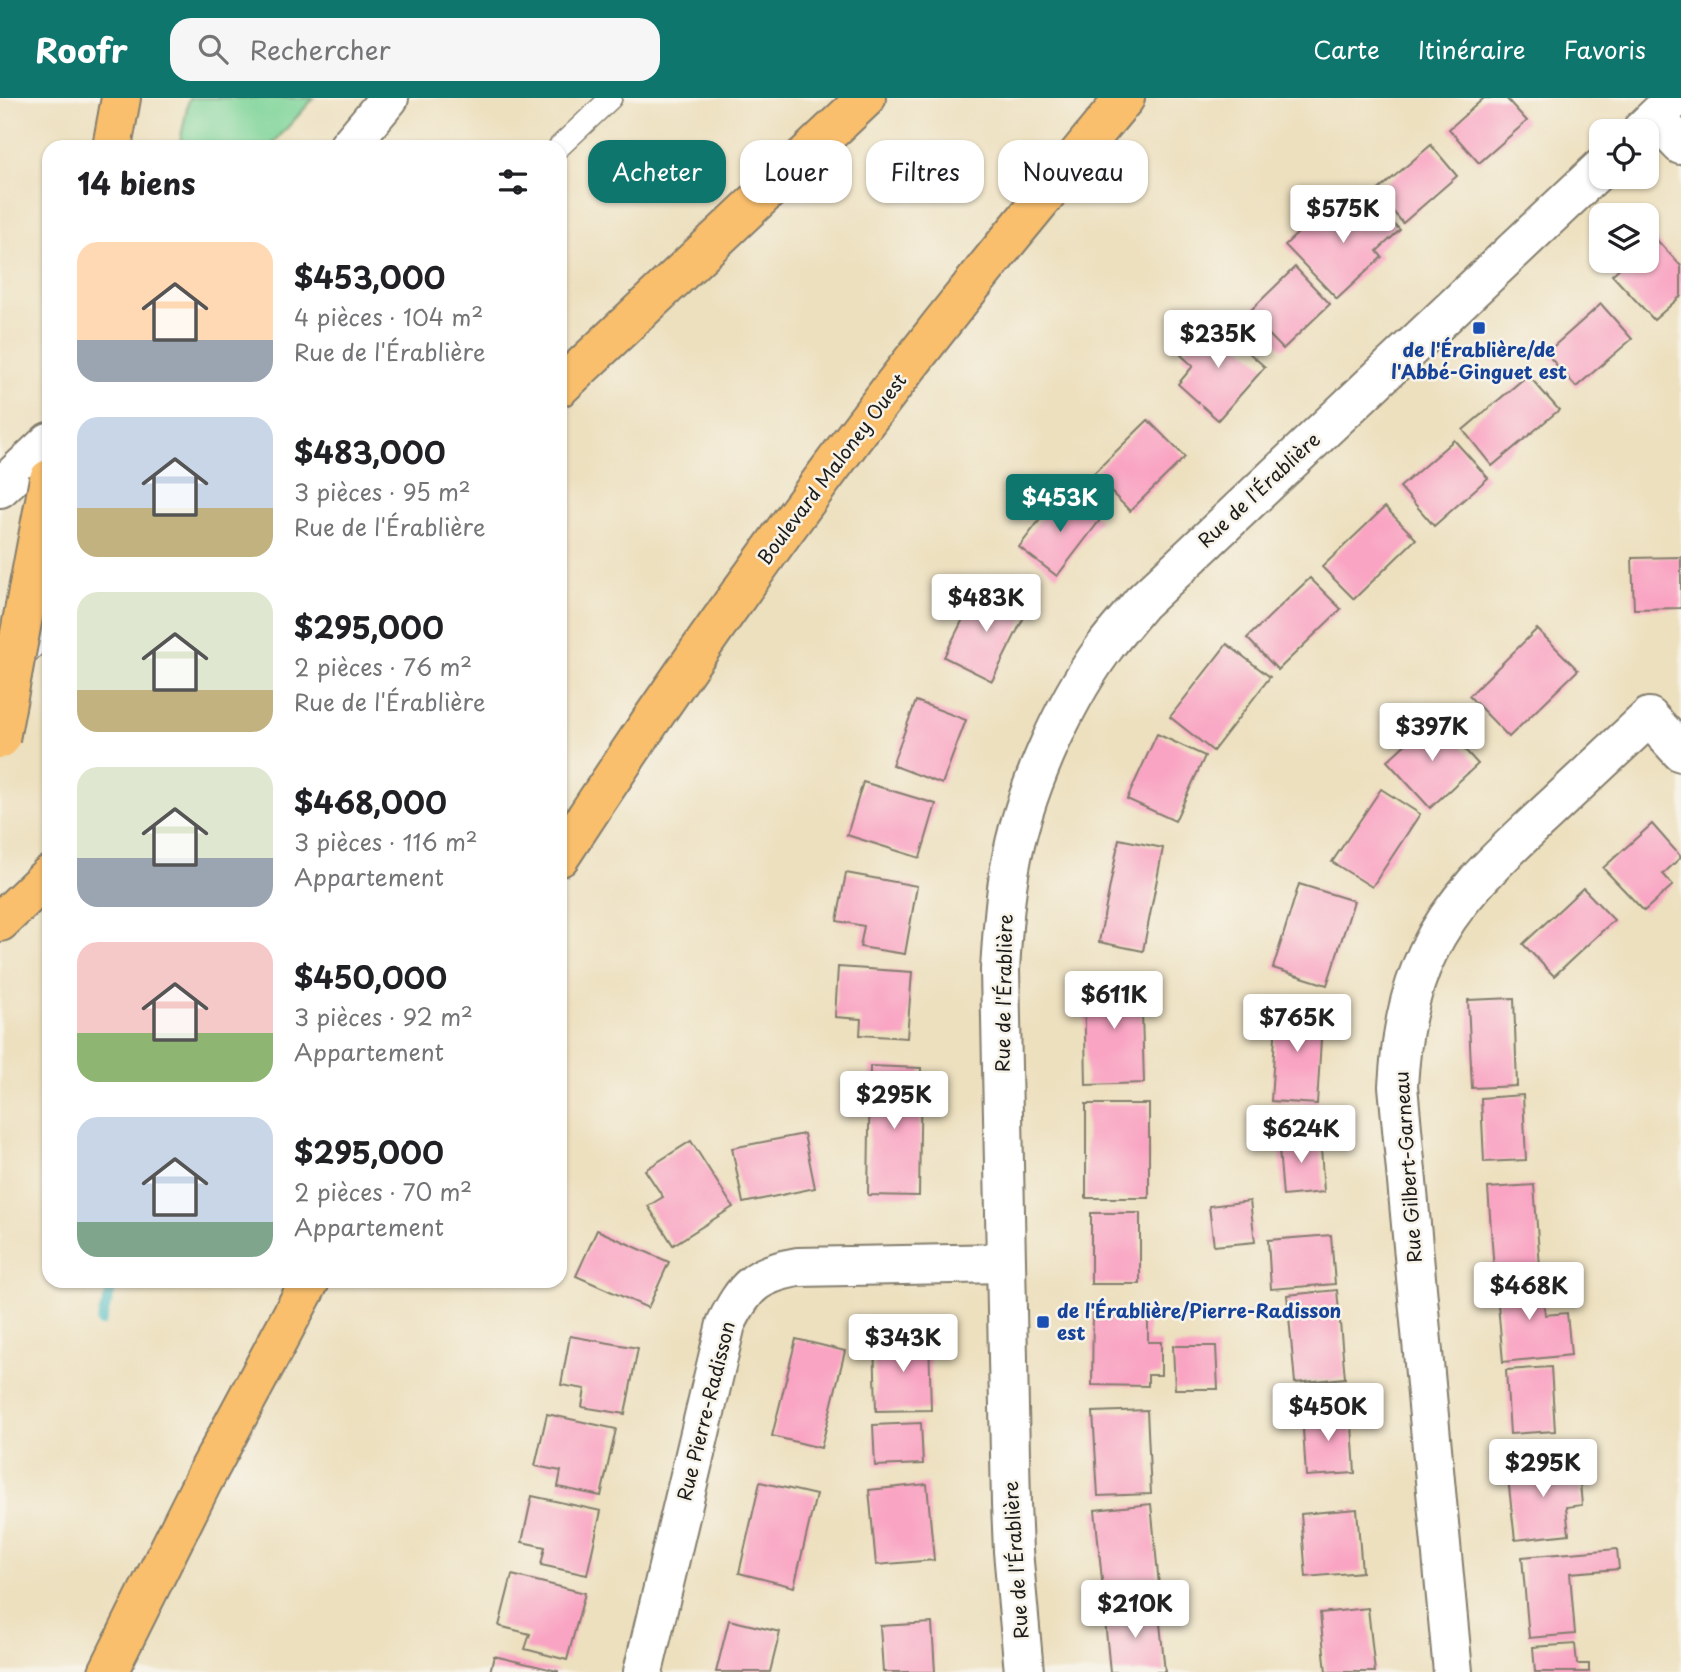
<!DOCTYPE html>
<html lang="fr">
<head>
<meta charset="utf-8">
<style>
  :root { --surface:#fff; --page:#f6f6f6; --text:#202124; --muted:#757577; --accent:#0f766e }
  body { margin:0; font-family:"Playpen Sans",sans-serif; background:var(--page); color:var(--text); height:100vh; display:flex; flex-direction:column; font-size:26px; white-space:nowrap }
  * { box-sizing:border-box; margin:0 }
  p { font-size:23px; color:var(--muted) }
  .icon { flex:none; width:38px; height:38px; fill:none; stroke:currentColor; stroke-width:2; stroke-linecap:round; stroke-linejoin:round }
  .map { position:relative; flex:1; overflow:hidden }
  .details { position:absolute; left:42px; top:42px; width:525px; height:1148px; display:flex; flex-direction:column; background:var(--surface); border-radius:21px; box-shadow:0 2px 5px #0004 }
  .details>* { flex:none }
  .hud { position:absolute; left:588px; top:42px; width:665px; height:63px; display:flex; gap:14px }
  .controls { position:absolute; left:1589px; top:21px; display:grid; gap:14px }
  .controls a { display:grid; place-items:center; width:70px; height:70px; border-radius:14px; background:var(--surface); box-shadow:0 2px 5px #0004; font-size:35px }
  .price { position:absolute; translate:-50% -60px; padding:0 16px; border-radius:7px; background:#fff; color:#222; font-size:23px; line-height:46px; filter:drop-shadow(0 2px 4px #0008) }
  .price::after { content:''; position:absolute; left:50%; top:42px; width:21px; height:16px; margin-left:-10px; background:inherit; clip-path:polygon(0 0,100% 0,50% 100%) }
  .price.on { background:var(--accent); color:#fff }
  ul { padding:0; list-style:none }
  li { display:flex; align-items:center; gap:21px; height:175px; padding:0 35px }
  li span { display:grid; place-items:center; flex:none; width:196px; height:140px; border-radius:21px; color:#555 }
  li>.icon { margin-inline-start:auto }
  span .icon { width:84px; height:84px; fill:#fffc; stroke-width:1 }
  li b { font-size:30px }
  h2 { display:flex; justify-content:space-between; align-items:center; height:84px; padding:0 35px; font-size:30px }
  .chip { padding:0 24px; border-radius:21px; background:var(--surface); box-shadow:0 2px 5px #0004; font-size:24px; line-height:63px }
  .chip.on { background:var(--accent); color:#fff }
  header { display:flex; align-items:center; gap:42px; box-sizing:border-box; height:98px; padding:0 35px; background:var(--accent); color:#fff }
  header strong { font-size:33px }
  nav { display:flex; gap:38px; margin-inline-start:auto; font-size:24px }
  .search { width:490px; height:63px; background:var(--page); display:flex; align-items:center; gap:18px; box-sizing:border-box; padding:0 24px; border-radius:21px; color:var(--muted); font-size:26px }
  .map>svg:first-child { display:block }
</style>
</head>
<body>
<header>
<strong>Roofr</strong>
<div class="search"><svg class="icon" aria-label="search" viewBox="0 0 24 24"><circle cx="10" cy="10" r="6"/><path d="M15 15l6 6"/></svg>Rechercher</div>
<nav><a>Carte</a><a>Itinéraire</a><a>Favoris</a></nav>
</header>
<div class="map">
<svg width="1681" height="1574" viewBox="0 0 1681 1574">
  <rect width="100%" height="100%" fill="#f7f3e8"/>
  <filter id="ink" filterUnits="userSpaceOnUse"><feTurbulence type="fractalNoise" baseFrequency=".0143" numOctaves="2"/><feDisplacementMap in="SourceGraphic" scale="14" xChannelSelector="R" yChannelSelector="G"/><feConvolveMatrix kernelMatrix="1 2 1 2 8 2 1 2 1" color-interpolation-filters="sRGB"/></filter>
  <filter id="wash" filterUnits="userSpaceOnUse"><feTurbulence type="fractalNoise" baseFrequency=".00686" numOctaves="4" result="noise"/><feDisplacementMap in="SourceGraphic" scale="28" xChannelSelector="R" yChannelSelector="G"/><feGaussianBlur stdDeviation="1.57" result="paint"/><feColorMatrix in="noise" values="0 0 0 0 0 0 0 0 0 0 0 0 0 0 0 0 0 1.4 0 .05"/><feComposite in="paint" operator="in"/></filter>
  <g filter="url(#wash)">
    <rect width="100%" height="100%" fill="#ede0bf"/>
    <path fill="#7dd499" stroke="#4c785a" stroke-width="2" d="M189 0H314L270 49H179Z"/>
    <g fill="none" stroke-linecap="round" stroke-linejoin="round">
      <path stroke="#50bec5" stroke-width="10" d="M101 1224 114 1183"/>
    </g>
    <g id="blocks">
      <g fill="#f9a4c3">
        <path d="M1484 0H1506L1527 23 1479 65 1449 31Z"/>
        <path d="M1431 47 1457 78 1403 125 1376 94Z"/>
        <path d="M1370 101 1400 132 1377 153 1382 159 1337 201 1285 147 1331 104 1348 123Z"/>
        <path d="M1653 138 1681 168V198L1654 222 1612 177 1627 163H1647V144Z"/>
        <path d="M1295 169 1330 206 1283 251 1248 215Z"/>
        <path d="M1601 206 1632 241 1576 289 1546 255Z"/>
        <path d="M1212 222 1265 269 1218 322 1178 286 1193 268 1181 257Z"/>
        <path d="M1528 277 1559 312 1492 368 1463 332Z"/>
        <path d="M1148 322 1185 359 1130 413 1093 376Z"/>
        <path d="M1454 342 1488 380 1434 428 1400 389Z"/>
        <path d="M1062 393 1100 422 1057 478 1019 449Z"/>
        <path d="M1385 409 1416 441 1354 501 1322 469Z"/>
        <path d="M1681 459V510L1634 511 1632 460Z"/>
        <path d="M1310 480 1341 511 1278 572 1247 540Z"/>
        <path d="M979 489 1027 513 992 583 944 559Z"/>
        <path d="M1537 531 1578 572 1509 639 1469 598Z"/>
        <path d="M1227 546 1270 579 1213 653 1170 619Z"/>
        <path d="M916 603 966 622 942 686 892 667Z"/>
        <path d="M1435 619 1478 666 1430 710 1387 663Z"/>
        <path d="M1157 636 1205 658 1175 723 1127 701Z"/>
        <path d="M863 684 936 706 920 760 847 737Z"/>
        <path d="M1381 691 1420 716 1372 789 1332 764Z"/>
        <path d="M1652 726 1681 759 1663 776 1673 787 1644 813 1603 770Z"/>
        <path d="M1119 741 1163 750 1143 853 1099 844Z"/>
        <path d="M846 775 917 788 905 856 860 849 864 828 837 823Z"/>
        <path d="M1299 786 1354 803 1327 887 1273 870Z"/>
        <path d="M1583 790 1614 822 1554 878 1523 846Z"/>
        <path d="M838 869 912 874 907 940 860 937 861 921 835 919Z"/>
        <path d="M1141 879 1144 985 1086 987 1084 881Z"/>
        <path d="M1514 900 1517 988 1472 990 1468 902Z"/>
        <path d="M1277 906 1323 909 1317 1006 1271 1003Z"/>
        <path d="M870 968 921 970 919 1098 868 1097Z"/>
        <path d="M1523 997 1526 1062 1484 1064 1481 1000Z"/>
        <rect x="1086" y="1006" width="63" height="94"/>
        <path d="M804 1036 815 1090 743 1105 732 1050Z"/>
        <path d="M1320 1036 1324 1094 1283 1098 1278 1039Z"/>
        <path d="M691 1043 733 1109 673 1147 648 1108 663 1099 645 1072Z"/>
        <path d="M1534 1087 1540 1169 1494 1173 1488 1090Z"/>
        <path d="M1250 1103 1255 1144 1214 1148 1209 1108Z"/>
        <rect x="1091" y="1115" width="49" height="71"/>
        <path d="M597 1132 669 1164 648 1210 576 1178Z"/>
        <path d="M1331 1137 1335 1186 1271 1191 1268 1142Z"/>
        <path d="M1541 1178 1545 1217 1567 1215 1571 1257 1503 1264 1496 1183Z"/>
        <path d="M1337 1192 1345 1280 1295 1285 1287 1197Z"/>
        <path d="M1093 1212 1148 1213V1244H1161V1277H1148V1288L1092 1287Z"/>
        <path d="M570 1238 638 1250 625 1316 582 1309 585 1291 561 1287Z"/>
        <path d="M929 1239 931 1312 876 1313 874 1240Z"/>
        <path d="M796 1241 845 1253 821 1350 772 1338Z"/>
        <path d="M1173 1248H1216L1218 1291H1175Z"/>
        <path d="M1551 1269 1555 1333 1510 1336 1506 1272Z"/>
        <path d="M1147 1312 1151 1396 1098 1398 1093 1314Z"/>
        <path d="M1351 1312 1355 1375 1306 1378 1302 1315Z"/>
        <path d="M547 1316 616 1331 601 1398 558 1389 561 1373 535 1368Z"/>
        <path d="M921 1325 923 1366 875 1368 873 1327Z"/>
        <path d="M1578 1363 1582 1407 1566 1409 1569 1436 1515 1442 1507 1371Z"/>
        <path d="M760 1384 816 1397 794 1489 739 1475Z"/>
        <path d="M927 1386 934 1462 876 1467 869 1392Z"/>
        <path d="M532 1398 601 1413 587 1477 541 1467 545 1449 522 1444Z"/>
        <path d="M1151 1406 1160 1497 1104 1502 1095 1412Z"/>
        <path d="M1357 1411 1362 1474 1306 1479 1301 1416Z"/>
        <path d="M1617 1451 1619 1471 1570 1475 1575 1536 1529 1540 1522 1459Z"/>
        <path d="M512 1477 585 1495 567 1562 525 1551 530 1536 499 1528Z"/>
        <path d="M1158 1506 1165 1574H1110L1104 1512Z"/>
        <path d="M1368 1510 1375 1574H1326L1320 1515Z"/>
        <path d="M729 1522 780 1534 770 1574H716Z"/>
        <path d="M932 1525 935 1574H883L880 1528Z"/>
        <path d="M1575 1546 1577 1566H1589V1574H1535L1533 1549Z"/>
        <path d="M494 1558 558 1573V1574H490Z"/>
      </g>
    </g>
  </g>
  <g filter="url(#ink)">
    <use href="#blocks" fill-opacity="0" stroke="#847e6e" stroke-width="2"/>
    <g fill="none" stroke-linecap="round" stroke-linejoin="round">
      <g stroke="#847e6e" stroke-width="24">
        <g id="service">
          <path d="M559 49 611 0"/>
          <path d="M18 564 49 534"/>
        </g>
      </g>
      <g stroke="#847e6e" stroke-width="42">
        <g id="minor">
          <path d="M1655 20 1681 47"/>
          <path d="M1641 33 1675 0"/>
          <path d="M643 1574 726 1226C744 1189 756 1176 798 1169L1006 1165"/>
          <path d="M1024 1574 1013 1453 1011 1406 1000 872C1002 838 1004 804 1010 770 1022 699 1061 609 1104 550 1115 535 1129 520 1141 505L1601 70"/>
          <path d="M1453 1574 1398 988C1401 941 1407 898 1428 854 1454 800 1497 761 1540 721 1576 687 1613 653 1649 619L1681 654"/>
        </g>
      </g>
      <g stroke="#847e6e" stroke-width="42">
        <g id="tertiary">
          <path d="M348 49 389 0"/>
          <path d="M0 390 49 344"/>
        </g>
      </g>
      <g stroke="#847e6e" stroke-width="42">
        <g id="motorway">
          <path d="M112 49 121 0"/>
          <path d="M560 289 866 0"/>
          <path d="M560 759C707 533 866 314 1038 106 1067 71 1095 35 1125 0"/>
          <path d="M0 824 49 777"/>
          <path d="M108 1574 203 1383 310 1183"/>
        </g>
      </g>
      <use href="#service" stroke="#fff" stroke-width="21"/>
      <use href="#minor" stroke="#fff" stroke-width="38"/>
      <use href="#tertiary" stroke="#fff" stroke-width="38"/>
      <use href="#motorway" stroke="#f9bf6d" stroke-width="38"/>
      <g stroke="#847e6e" stroke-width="42" stroke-linecap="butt">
        <path id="motorway-bridge" d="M0 641 49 381"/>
      </g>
      <use href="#motorway-bridge" stroke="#f9bf6d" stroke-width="38"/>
    </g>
  </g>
  <g fill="#1a4fb4" stroke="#f7f3e8" stroke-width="2.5">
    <rect x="1472" y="223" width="14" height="14" rx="3.5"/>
    <rect x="1036" y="1217" width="14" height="14" rx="3.5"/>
  </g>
  <g text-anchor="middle" stroke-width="5" stroke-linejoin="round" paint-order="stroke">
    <g font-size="19" font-weight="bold" fill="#164399" stroke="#f7f3e8">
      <text x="1479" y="259">de l'Érablière/de<tspan x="1479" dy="22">l'Abbé-Ginguet est</tspan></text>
      <text x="1057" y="1220" text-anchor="start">de l'Érablière/Pierre-Radisson<tspan x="1057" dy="22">est</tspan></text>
    </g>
    <g font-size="19" fill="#1c1c1c" stroke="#f7f3e8">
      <text transform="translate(832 371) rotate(-53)" y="7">Boulevard Maloney Ouest</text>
      <text transform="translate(1259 392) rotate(-43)" y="7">Rue de l'Érablière</text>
      <text transform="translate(1004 895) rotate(-89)" y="7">Rue de l'Érablière</text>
      <text transform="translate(1408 1069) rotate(-94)" y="7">Rue Gilbert-Garneau</text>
      <text transform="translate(706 1313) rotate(-76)" y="7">Rue Pierre-Radisson</text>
      <text transform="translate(1016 1462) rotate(-94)" y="7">Rue de l'Érablière</text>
    </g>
  </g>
</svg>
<div class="controls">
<a><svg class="icon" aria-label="locate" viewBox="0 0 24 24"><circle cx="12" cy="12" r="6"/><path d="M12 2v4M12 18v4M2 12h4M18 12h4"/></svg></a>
<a><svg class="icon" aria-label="layers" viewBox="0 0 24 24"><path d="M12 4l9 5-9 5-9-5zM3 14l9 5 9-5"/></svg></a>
</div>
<b class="price" style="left:1343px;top:147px">$575K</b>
<b class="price" style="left:1218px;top:272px">$235K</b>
<b class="price on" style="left:1060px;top:436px">$453K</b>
<b class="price" style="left:986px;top:536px">$483K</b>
<b class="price" style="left:1432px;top:665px">$397K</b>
<b class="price" style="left:1114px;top:933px">$611K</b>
<b class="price" style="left:1297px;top:956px">$765K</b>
<b class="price" style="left:894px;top:1033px">$295K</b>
<b class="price" style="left:1301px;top:1067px">$624K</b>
<b class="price" style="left:1529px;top:1224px">$468K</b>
<b class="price" style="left:903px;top:1276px">$343K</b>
<b class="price" style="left:1328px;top:1345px">$450K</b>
<b class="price" style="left:1543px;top:1401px">$295K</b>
<b class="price" style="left:1135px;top:1542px">$210K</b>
<div class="hud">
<a class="chip on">Acheter</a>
<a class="chip">Louer</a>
<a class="chip">Filtres</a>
<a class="chip">Nouveau</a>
</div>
<section class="details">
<h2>14 biens<svg class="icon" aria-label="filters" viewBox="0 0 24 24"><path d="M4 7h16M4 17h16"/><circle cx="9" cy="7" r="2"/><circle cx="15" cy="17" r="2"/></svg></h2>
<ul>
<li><span style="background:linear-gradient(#ffd9b3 70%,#9aa5b1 0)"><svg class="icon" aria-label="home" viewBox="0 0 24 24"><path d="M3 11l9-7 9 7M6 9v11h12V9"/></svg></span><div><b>$453,000</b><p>4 pièces · 104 m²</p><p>Rue de l'Érablière</p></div></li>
<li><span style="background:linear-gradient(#c9d6e8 65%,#c2b280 0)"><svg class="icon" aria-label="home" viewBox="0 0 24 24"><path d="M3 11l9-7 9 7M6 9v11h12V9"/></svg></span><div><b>$483,000</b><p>3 pièces · 95 m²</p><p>Rue de l'Érablière</p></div></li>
<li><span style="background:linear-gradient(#dfe7d0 70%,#c2b280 0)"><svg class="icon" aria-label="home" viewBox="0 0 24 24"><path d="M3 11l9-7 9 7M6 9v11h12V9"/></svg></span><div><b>$295,000</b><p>2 pièces · 76 m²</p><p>Rue de l'Érablière</p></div></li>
<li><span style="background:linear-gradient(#dfe7d0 65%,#9aa5b1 0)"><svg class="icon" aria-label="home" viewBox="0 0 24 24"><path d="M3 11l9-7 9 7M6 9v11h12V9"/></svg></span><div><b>$468,000</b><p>3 pièces · 116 m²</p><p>Appartement</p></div></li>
<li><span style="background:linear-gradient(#f6c9c9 65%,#8fb573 0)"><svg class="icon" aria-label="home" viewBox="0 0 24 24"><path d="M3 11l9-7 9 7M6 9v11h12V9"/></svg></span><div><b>$450,000</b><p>3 pièces · 92 m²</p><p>Appartement</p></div></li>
<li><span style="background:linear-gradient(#c9d6e8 75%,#7fa58c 0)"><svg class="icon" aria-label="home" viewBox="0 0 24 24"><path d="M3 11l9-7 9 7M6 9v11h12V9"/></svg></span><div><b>$295,000</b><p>2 pièces · 70 m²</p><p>Appartement</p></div></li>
</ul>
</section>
</div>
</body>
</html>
